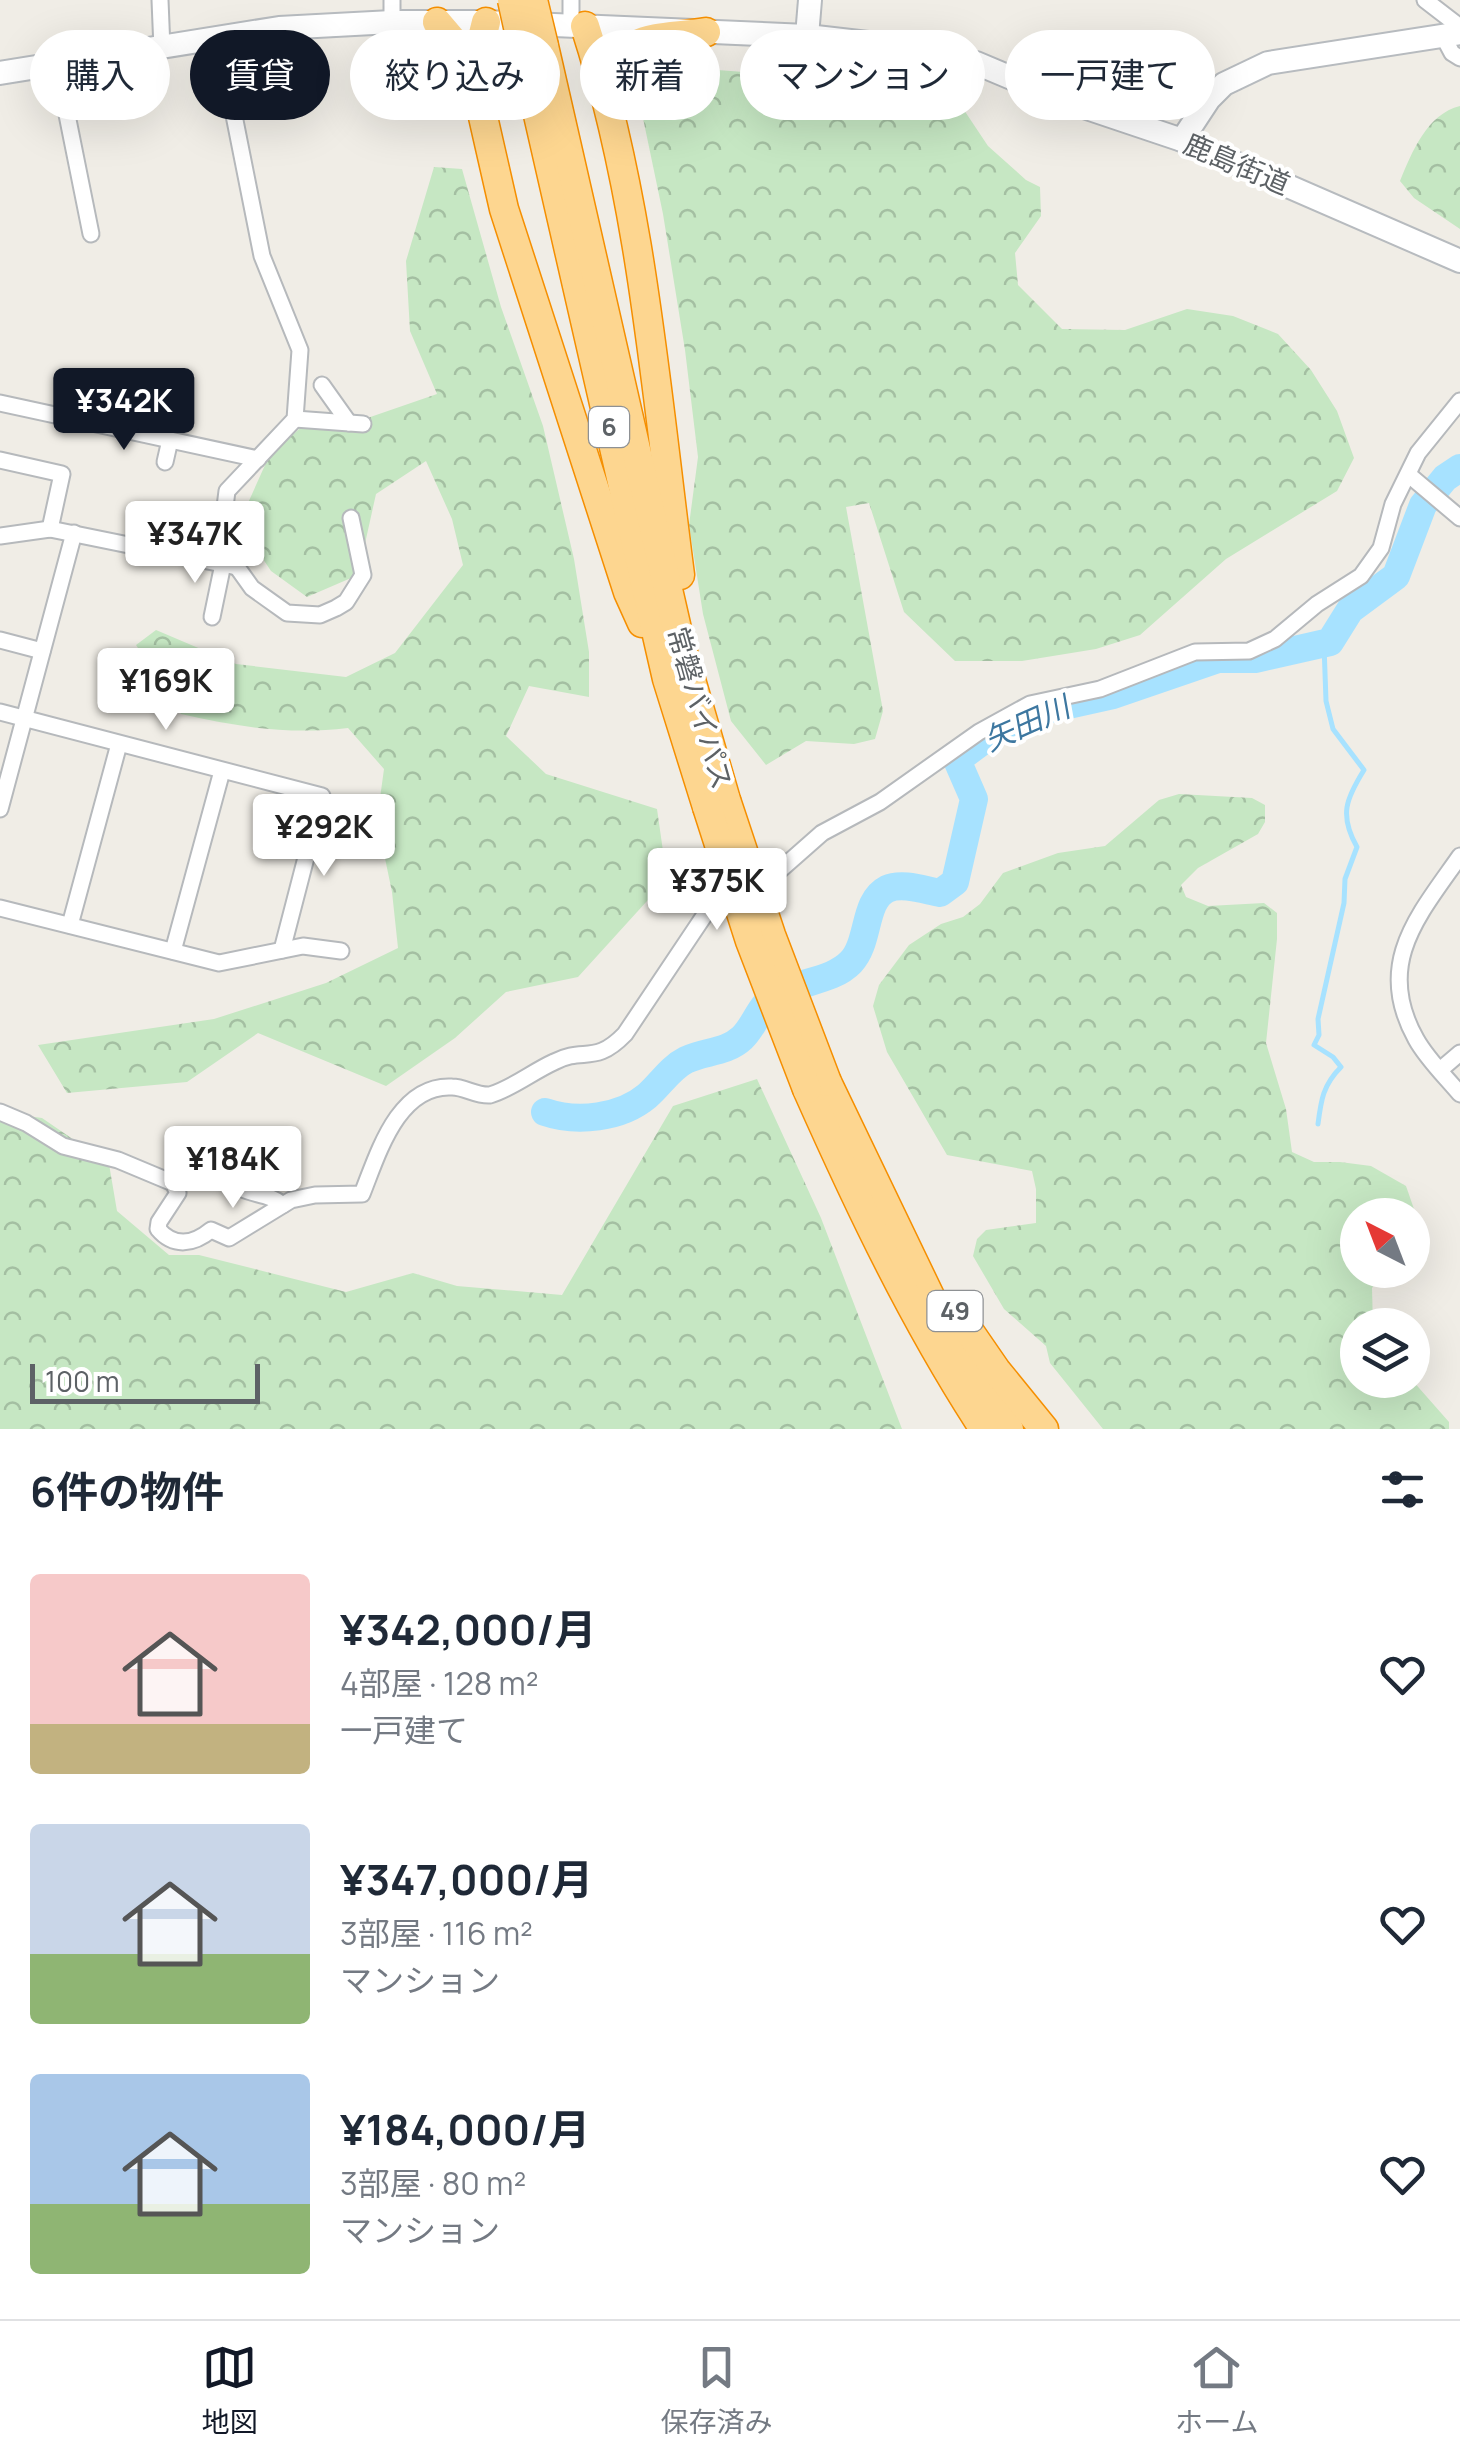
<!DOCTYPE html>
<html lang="ja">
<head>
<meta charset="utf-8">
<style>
  :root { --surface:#fff; --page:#f6f6f7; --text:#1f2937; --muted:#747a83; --line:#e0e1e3; --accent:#111827 }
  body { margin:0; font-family:Manrope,"Noto Sans JP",sans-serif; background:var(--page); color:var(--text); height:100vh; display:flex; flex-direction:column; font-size:38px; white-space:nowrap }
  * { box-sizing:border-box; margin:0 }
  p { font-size:32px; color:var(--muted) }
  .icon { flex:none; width:55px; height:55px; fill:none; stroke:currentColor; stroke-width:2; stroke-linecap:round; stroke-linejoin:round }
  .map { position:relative; height:1429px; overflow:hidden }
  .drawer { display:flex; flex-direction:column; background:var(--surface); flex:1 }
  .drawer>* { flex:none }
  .top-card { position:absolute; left:30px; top:30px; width:1400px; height:90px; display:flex; gap:20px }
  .needle { width:65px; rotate:318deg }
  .controls { position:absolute; left:1340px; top:1198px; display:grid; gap:20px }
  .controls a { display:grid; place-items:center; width:90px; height:90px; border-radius:50%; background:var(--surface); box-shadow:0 10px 40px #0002; font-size:50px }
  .scale { position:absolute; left:30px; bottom:25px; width:230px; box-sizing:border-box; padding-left:10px; border:5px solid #5d6266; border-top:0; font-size:28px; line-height:35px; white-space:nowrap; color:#5d6266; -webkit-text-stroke:8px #fff; paint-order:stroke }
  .price { position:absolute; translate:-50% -85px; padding:0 22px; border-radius:10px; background:#fff; color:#222; font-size:32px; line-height:65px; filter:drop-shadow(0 2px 5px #0008) }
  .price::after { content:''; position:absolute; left:50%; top:60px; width:30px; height:22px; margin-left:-15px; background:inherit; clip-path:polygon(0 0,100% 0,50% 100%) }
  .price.on { background:var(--accent); color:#fff }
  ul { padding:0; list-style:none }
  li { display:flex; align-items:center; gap:30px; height:250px; padding:0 30px }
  li span { display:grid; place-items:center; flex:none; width:280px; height:200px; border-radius:10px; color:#555 }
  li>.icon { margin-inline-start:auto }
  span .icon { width:120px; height:120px; fill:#fffc; stroke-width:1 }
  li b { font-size:42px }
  h2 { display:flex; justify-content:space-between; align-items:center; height:120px; padding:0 30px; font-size:42px }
  .pill { padding:0 35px; border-radius:45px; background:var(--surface); box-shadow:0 10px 40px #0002; font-size:35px; line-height:90px }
  .pill.on { background:var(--accent); color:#fff }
  .tab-bar { display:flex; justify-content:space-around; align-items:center; height:140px; border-top:2px solid var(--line); background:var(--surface); font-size:28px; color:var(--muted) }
  .tab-bar a { display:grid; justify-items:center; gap:5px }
  .tab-bar .on { color:var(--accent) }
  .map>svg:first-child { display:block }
</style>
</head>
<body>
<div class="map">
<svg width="1460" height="1429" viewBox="0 0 1460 1429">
  <defs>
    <pattern id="forest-crowns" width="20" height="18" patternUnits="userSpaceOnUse" patternTransform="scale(2.5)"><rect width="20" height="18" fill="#c6e7c3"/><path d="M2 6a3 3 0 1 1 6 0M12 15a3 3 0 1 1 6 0" fill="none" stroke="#a4bfa2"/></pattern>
  </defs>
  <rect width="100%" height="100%" fill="#f0ede6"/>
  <g fill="url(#forest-crowns)">
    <path d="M664 66 904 84 962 107 988 146 1026 180 1040 187 1041 216 1015 253 1018 285 1062 329 1125 330 1187 309 1233 316 1278 334 1311 370 1337 411 1354 458 1337 491 1226 559 1140 635 1096 649 1022 661H955L904 612 869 503 846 507 883 711 875 739 854 744 806 741 766 765 731 721 703 614 689 525 698 457 685 350 663 214 639 99Z"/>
    <path d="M1460 106V229L1414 198 1400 181C1412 152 1427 114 1460 106Z"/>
    <path d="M434 167 462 169 501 307 543 426 574 559 589 652V697L529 686 506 736 546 774 657 809 667 879 578 977 506 992 455 1038 386 1086 258 1033 187 1082 67 1093 38 1045 214 1019 326 983 398 948 392 892 377 820 384 769 348 728C288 735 239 727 181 714L136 645 156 630 236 664 346 677 395 653 463 565 452 519 426 461 376 494 358 575 307 597 271 571 239 523 270 454 318 413 353 423 437 394 410 331 406 261Z"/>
    <path d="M1179 794 1252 798 1265 805V822L1258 834 1198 868 1181 885 1186 897 1208 906 1264 903 1277 913V939L1266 1043 1286 1109 1292 1152 1314 1162H1340L1371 1166 1406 1186 1414 1209 1411 1215H1358V1270H1385L1372 1288 1373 1325H1358V1380H1412L1449 1422V1429H1103L1050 1363 1046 1346 1004 1309 973 1256 977 1239 986 1230 1036 1223V1189L1032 1171 947 1155 887 1052 873 1006 879 985 909 945 941 924 963 917 980 904 1003 873 1058 853 1105 846 1159 800Z"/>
    <path d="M757 1079 821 1218 902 1429H0V1112L42 1118 109 1164 117 1211 169 1255H199L346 1292 413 1273 457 1286 562 1295 673 1106Z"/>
  </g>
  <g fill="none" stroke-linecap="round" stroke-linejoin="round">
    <path stroke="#a7e2ff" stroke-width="5" d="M1318 1124C1321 1100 1323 1085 1341 1067L1333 1057 1314 1045 1319 1035 1318 1019 1344 903 1345 879 1357 847C1339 815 1346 799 1364 770L1333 729 1326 701 1324 645"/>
    <path stroke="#a7e2ff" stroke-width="28" d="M545 1112C577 1123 621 1118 647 1096 660 1085 670 1068 686 1060 704 1051 726 1053 742 1038 755 1026 759 1006 775 996 797 981 832 982 851 962 870 942 863 901 887 889 902 882 924 890 940 893L955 882 974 799 957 760 988 737 1050 709 1113 695 1218 659H1255L1330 642 1350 610 1396 576 1423 505 1445 478 1460 468"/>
    <g stroke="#b6b9bc" stroke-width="19">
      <g id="street">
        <path d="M160 0 162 49"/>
        <path d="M392 0V22"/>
        <path d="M571 0V25"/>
        <path d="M1425 0 1460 27"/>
        <path d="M1444 38 1452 53 1460 58"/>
        <path d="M219 40 262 256 300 350 295 419 227 491 223 523 225 536 237 567 252 588 287 613 320 615 336 608 346 602 363 575 351 518"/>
        <path d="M57 65 91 234"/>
        <path d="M322 385 349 423"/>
        <path d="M0 403 258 459"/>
        <path d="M295 419 363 424"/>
        <path d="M0 460 62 474 50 529"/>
        <path d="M165 462 170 440"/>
        <path d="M1409 475 1460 518"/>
        <path d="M0 536 50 529 237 567"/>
        <path d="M212 617 223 564"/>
        <path d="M0 640 42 651"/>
        <path d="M0 712 322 796 282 950"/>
        <path d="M0 809 74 533"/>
        <path d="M1460 856C1418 916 1374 964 1416 1039 1427 1059 1445 1076 1460 1094"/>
        <path d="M0 908 219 963 303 946 341 951"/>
        <path d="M70 925 119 744"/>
        <path d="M173 951 222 771"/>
        <path d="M1440 1070 1460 1053"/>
        <path d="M0 1112 26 1123 63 1146 118 1160 173 1183 178 1193 159 1222 158 1229C174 1248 194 1244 211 1230L229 1238 291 1200 315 1195 362 1194C378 1154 398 1084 452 1087 465 1087 476 1096 490 1095 513 1088 532 1072 554 1062 584 1046 594 1066 625 1034L710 907 780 870 822 833 880 802 979 732 1030 704 1100 689 1195 652 1249 651 1275 639 1317 604 1361 576 1381 548 1393 504 1418 453 1460 401"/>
        <path d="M225 1175C244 1199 264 1189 283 1205"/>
      </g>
    </g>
    <g stroke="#b7bbbf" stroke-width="26">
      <g id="secondary">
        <path d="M807 36 810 0"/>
        <path d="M0 73 279 28 392 22H486L807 36 920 49 976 63 1066 101 1182 140 1460 261"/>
        <path d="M1182 140 1209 99 1224 84 1268 63 1460 33"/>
      </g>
    </g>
    <g stroke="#f58f01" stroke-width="31">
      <g id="highway">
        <path d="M437 22 454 42 475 85"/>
        <path d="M486 22 480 46 476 86 504 209 628 592 642 623"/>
        <path d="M585 26C642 202 656 392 680 575"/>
        <path d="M522 45 667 679 707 807"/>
        <path d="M544 46 680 642 726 800"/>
        <path d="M604 85C626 31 655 40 706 32"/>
        <path d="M827 1082 939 1315 1009 1429"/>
        <path d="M807 1089C859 1206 914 1322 984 1429"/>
        <path d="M965 1325 996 1370 1044 1429"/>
      </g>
    </g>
    <use href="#street" stroke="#fff" stroke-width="15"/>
    <use href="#secondary" stroke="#fff" stroke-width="22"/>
    <use href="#highway" stroke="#fdd690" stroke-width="28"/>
    <g stroke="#f58f01" stroke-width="31" stroke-linecap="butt">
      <g id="highway-bridge">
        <path d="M512 0 522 45"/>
        <path d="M533 0 544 46"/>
        <path d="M726 800 771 935 827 1082"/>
        <path d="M707 807 750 941 807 1089"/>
      </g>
    </g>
    <use href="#highway-bridge" stroke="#fdd690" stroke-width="28"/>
  </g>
  <g text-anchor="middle" stroke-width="8" stroke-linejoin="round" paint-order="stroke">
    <g fill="#fff" stroke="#8e9194" stroke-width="2.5">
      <rect x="589" y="407" width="40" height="40" rx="8"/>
      <rect x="927.5" y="1291" width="55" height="40" rx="8"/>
    </g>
    <g font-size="25" font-weight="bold" fill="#5d6266">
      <text x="609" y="436">6</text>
      <text x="955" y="1320">49</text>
    </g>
    <g font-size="28" fill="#5d6266" stroke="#fff">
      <text transform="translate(1237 164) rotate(23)" y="10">鹿島街道</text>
      <text transform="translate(700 708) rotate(74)" y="10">常磐バイパス</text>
    </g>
    <g font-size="30" font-style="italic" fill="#3d77a0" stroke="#fff">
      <text transform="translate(1027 724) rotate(-24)" y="10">矢田川</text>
    </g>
  </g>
</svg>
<div class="controls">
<a><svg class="needle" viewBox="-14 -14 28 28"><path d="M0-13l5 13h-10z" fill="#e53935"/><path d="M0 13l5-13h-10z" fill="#747a83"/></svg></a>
<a><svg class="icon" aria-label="layers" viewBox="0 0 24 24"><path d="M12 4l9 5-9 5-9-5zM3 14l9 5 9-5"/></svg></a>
</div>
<div class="scale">100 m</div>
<b class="price on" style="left:124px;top:453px">¥342K</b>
<b class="price" style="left:195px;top:586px">¥347K</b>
<b class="price" style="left:166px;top:733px">¥169K</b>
<b class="price" style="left:324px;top:879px">¥292K</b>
<b class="price" style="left:717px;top:933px">¥375K</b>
<b class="price" style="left:233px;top:1211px">¥184K</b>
<div class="top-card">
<a class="pill">購入</a>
<a class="pill on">賃貸</a>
<a class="pill">絞り込み</a>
<a class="pill">新着</a>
<a class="pill">マンション</a>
<a class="pill">一戸建て</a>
</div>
</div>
<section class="drawer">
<h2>6件の物件<svg class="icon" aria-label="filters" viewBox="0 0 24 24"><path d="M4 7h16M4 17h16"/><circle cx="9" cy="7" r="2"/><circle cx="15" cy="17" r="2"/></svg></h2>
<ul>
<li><span style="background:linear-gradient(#f6c9c9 75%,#c2b280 0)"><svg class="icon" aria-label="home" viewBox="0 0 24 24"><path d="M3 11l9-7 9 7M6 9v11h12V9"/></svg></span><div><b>¥342,000/月</b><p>4部屋 · 128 m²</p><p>一戸建て</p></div><svg class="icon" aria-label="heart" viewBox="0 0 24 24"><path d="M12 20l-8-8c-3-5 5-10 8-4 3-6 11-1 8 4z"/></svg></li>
<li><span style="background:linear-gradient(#c9d6e8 65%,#8fb573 0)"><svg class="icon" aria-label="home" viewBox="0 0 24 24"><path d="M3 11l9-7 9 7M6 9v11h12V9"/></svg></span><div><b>¥347,000/月</b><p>3部屋 · 116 m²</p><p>マンション</p></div><svg class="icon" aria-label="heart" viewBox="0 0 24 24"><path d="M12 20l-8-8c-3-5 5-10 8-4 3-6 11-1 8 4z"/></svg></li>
<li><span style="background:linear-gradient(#a9c7e8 65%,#8fb573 0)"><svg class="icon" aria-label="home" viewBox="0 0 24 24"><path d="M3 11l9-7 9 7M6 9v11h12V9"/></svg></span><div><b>¥184,000/月</b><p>3部屋 · 80 m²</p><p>マンション</p></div><svg class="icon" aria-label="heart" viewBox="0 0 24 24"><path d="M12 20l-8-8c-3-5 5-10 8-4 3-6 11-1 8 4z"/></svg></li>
</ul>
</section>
<nav class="tab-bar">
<a class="on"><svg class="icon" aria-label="map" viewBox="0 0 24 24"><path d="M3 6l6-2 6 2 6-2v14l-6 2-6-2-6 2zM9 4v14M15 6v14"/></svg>地図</a>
<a><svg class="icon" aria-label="saved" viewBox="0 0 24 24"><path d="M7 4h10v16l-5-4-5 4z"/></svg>保存済み</a>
<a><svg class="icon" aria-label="home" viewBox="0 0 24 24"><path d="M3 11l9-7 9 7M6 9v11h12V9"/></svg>ホーム</a>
</nav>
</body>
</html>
